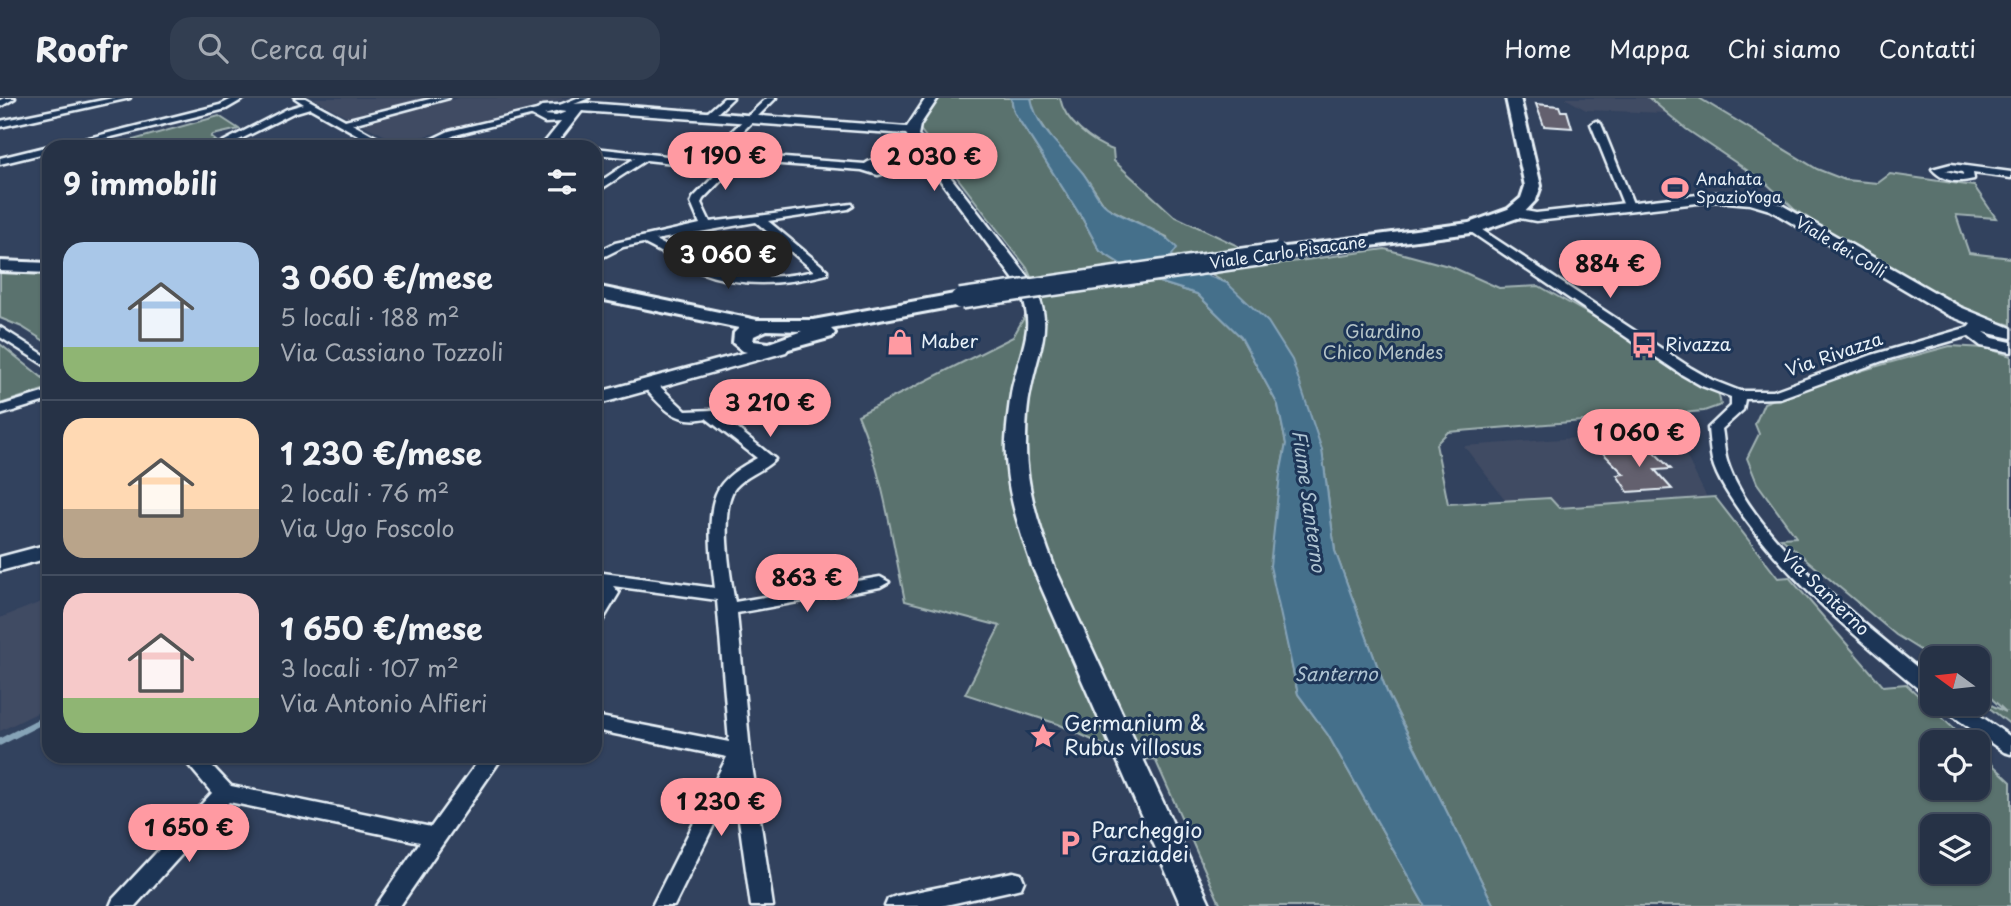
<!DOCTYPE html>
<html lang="it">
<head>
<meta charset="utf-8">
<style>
  :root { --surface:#263246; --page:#323e51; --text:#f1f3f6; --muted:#a4aab3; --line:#424d5f; --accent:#ff9aa2 }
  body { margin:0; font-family:"Playpen Sans",sans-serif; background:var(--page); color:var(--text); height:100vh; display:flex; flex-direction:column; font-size:26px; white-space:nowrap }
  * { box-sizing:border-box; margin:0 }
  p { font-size:23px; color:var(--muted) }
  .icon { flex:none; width:38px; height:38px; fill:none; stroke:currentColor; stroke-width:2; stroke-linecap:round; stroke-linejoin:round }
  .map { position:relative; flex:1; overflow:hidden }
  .details { position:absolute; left:42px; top:42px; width:560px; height:623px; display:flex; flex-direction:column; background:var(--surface); border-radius:21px; box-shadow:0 2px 5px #0004,0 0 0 2px var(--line) }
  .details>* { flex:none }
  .needle { width:46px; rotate:285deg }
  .fabs { position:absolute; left:1920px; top:548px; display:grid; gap:14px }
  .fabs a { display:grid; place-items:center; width:70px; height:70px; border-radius:14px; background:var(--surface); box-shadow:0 2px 5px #0004,0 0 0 2px var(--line); font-size:35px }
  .price { position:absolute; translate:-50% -60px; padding:0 16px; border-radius:24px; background:var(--accent); color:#111; font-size:23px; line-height:46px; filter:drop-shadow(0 2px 4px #0008) }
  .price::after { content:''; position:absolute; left:50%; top:42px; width:21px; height:16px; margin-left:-10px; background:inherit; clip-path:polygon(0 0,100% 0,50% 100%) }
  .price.on { background:#222; color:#fff }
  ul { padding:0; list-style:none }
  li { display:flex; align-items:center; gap:21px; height:175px; padding:0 21px }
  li+li { border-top:2px solid var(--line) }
  li span { display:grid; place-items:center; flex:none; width:196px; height:140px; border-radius:21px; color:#555 }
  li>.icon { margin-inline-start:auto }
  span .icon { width:84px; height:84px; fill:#fffc; stroke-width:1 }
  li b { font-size:30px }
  h2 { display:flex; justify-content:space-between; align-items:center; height:84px; padding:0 21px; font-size:30px }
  header { display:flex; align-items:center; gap:42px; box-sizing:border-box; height:98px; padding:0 35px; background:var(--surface); border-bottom:2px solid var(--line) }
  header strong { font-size:33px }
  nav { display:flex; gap:38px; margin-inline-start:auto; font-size:24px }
  .search { width:490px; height:63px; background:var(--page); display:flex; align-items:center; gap:18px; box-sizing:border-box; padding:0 24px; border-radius:21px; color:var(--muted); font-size:26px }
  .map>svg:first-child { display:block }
</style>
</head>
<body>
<header>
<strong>Roofr</strong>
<div class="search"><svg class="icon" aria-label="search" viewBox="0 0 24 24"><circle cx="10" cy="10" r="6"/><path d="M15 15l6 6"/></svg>Cerca qui</div>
<nav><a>Home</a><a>Mappa</a><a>Chi siamo</a><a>Contatti</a></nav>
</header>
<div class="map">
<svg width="2011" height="808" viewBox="0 0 2011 808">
  <rect width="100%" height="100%" fill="#32425e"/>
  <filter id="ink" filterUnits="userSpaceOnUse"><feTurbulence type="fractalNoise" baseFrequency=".0143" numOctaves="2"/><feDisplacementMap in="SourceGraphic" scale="14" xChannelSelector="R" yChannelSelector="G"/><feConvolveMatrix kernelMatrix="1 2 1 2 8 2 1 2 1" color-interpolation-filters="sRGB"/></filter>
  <g filter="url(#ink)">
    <g fill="#414b63">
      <path d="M313 0H424L348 19Z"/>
      <path d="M459 0H570L413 41 388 39 360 25Z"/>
      <path d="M1565 0H1649L1667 15 1586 12Z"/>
      <path d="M1674 333 1707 400 1558 410 1550 400 1507 404 1464 348Z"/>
      <path d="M49 501V609L0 633V520Z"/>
    </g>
    <g fill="#5a726e" stroke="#a1b2b3" stroke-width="2" fill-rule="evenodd">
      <path d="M939 0H1011L1014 14 1082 120 1100 153 1140 178 1197 196 1241 239 1278 307 1286 346 1280 377 1271 468 1298 596 1328 637 1425 808H1221L1155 661 1135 662 1058 626 965 596 1000 528 905 503C892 441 883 375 858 317L1013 239 1038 195 1027 170 919 30Z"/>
      <path d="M1031 0H1060C1064 23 1092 45 1113 52L1114 63 1174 118 1238 148 1245 157 1174 164 1167 139 1106 109 1083 75 1052 41 1034 14Z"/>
      <path d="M1649 0H1699L1817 71 1845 82 1878 85 1890 76 1974 88 1996 120 1956 117 1969 155 2011 160V227L1972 216 1829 134 1794 111 1766 85 1686 31Z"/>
      <path d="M219 18 239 31 213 37 211 39 216 43C194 48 148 55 129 43Z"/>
      <path d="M1385 151 1452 169 1499 190 1539 188 1606 226 1693 282 1718 293 1721 307 1704 313 1448 334 1436 346 1448 406 1550 400 1559 410 1715 399 1778 480 1789 479 1883 588 1906 586 1968 644H1932V690H1978V653L2011 684V808H1494L1387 594 1335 453 1322 352 1227 185 1210 175ZM1932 728H1978V774H1932Z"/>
      <path d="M0 174 49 176V246L22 229 0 220Z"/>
      <path d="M0 246 49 285 46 291 0 306Z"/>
      <path d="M1950 248 1986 250 2011 258V627L1978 601 2006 614 1978 588V560H1933L1896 537 1781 440 1796 439 1757 385 1747 360 1759 336 1755 326 1764 305C1825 282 1887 265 1950 248Z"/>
    </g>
    <path fill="#446f8b" stroke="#86a3b7" stroke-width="2" d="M1011 0H1031C1037 32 1063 50 1082 74 1091 85 1097 102 1107 109 1130 125 1158 129 1177 150L1172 157 1177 166 1227 185 1268 224 1292 262 1322 352 1335 453 1387 594 1494 808H1425L1328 637 1298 596 1270 468 1280 377 1286 346 1278 307 1241 239 1197 196 1140 178 1100 153 1082 120 1014 14Z"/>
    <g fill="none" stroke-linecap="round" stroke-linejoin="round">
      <path stroke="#86a3b7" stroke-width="7" d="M0 644 49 619"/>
    </g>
    <g fill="#63606e" stroke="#e8f1f8" stroke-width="2">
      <path d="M1536 6 1559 8 1561 13H1567L1572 30 1544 28Z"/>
      <path d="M1649 349 1671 371 1655 372 1672 391 1628 394 1617 377 1624 376 1601 353Z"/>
    </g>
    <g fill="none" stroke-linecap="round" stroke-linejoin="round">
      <g stroke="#e8f1f8" stroke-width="5">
        <g id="street">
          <path d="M4 0H15L0 9V2Z"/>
          <path d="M113 0H130L0 29V23Z"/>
          <path d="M234 0H245L226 11 70 49H53L220 7Z"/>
          <path d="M295 0H305L345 22 434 0H449L352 26 379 41 426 44 449 33 537 12 542 15 455 37 431 49H413L374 46 310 10 293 15 225 49H213L287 11 304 6Z"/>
          <path d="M577 0H589L562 11 555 9Z"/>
          <path d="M724 0H733L713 19H707V15Z"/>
          <path d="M767 0H776L743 33V57L865 66C874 59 887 60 896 67L895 72 878 77 862 72 740 63 703 101 701 105 710 124 852 106 853 108 848 111 768 123 827 172V176C784 187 739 190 697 173 678 165 661 154 643 145L623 149 595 163V155L615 145 700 126 691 105 693 100 733 59V32ZM882 67 886 68 873 69ZM756 124 814 173C748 188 712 172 655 142Z"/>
          <path d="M1596 23 1601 26 1634 108 1633 110 1624 108 1591 26Z"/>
          <path d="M549 44 569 49H546V45Z"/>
          <path d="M49 48 52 49H49V54L0 66V60Z"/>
          <path d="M595 50 702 62 707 65 702 68 646 62 595 95V87L635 60 595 56Z"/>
          <path d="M1951 66 2011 74V80L1973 75 1974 81C1958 85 1943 84 1932 71ZM1951 72 1962 74 1964 77 1945 73Z"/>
          <path d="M1468 128H1476L1691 270 1712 282 1740 293H1773L1872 257 1969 229H1979V235L1882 263 1780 300 1745 301 1743 312 1722 331C1724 341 1724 353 1727 363 1750 438 1871 532 1932 581V598L1925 596C1860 542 1793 487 1743 418 1731 401 1717 381 1712 362 1710 352 1709 340 1708 330L1731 308V299L1702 288 1681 276 1468 132Z"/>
          <path d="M0 229 49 260V270L0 239Z"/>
          <path d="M649 282 654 283 686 313 714 312 775 361C764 373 746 377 735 390 719 410 730 479 735 504L880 479 889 484 880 489 737 515 750 654 773 808H751L734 686 674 808H652L727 659 595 632V618L729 644 717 502 613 488 619 495 601 525 595 527V506L601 496 595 488V472L603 475 715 490C712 465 706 420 716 396 723 379 741 369 757 360L706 320C676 327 660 308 642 286Z"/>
          <path d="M49 293V302L0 317V308Z"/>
          <path d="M1940 606H1963L2011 639V656L2004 654 1943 611Z"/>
          <path d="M181 658H203L231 688 431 729 482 658H503L400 808H376L420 744 229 704 135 808H110L113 801 212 695Z"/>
          <path d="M1013 774 1021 776 1024 783 1021 790 1013 792 941 808H885L888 801 896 798Z"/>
        </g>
      </g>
      <g stroke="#e8f1f8" stroke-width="5">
        <g id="secondary">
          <path d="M926 0H938L920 27 918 37 1028 179C1057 223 1040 244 1031 290 1027 307 1026 326 1026 344 1025 386 1039 429 1054 468L1211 808H1181L1032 468C1018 428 1004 386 1006 343 1007 326 1009 307 1012 290 1022 246 1039 227 1015 183L906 36 582 13 554 49H541L561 24 545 25 530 17 543 8 587 5 907 29ZM559 13 566 14 556 18 544 17Z"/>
          <path d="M1716 95 1751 98 1780 106 1960 209 2011 230V240L1984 234 1993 240 2011 244V254L1981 248 1964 235 1971 226 1948 217 1770 112 1750 106 1716 103 1536 123 1509 118 1507 115 1514 111 1536 115Z"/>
          <path d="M780 245 789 250 786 254 595 307V295Z"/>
          <path d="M49 446V460L0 473V459Z"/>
        </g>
      </g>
      <g stroke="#e8f1f8" stroke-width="6">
        <g id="primary">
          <path d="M1506 0H1520L1541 88 1536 102 1520 119 1478 134 1278 160 1269 155 1278 150 1469 125 1508 111 1521 100 1525 88Z"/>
          <path d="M0 163 49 165V175L0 173Z"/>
          <path d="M595 188 757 222H813L960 195 970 201 960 207 831 231 835 235 832 239 763 258 743 253 733 245 734 235 739 230 595 200ZM767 232 802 233 769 245 753 243 754 238Z"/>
        </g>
      </g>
      <use href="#street" fill="#1d3557" fill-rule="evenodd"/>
      <use href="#secondary" fill="#1d3557" fill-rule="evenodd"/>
      <use href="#primary" fill="#1d3557" fill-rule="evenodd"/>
      <g stroke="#e8f1f8" stroke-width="24" stroke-linecap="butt">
        <path id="primary-bridge" d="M960 201 1278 155"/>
      </g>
      <use href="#primary-bridge" stroke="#1d3557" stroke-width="19"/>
    </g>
  </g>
  <defs>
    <g id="stadium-bare" transform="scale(2.1)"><path d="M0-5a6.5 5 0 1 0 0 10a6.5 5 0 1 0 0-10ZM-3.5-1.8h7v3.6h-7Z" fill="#ff9aa2" stroke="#1d3557" stroke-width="2.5" paint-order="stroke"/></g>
    <g id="shop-bare" transform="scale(2.1)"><path d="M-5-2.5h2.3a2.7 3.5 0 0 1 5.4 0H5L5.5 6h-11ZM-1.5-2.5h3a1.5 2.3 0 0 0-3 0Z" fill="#ff9aa2" stroke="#1d3557" stroke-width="2.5" paint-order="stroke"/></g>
    <g id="bus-bare" transform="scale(2.1)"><path d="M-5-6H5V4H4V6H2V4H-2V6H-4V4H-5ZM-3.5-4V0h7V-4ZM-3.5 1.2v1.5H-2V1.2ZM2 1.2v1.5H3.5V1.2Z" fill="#ff9aa2" stroke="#1d3557" stroke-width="2.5" paint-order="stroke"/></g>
    <g id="sight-bare" transform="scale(2.1)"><path d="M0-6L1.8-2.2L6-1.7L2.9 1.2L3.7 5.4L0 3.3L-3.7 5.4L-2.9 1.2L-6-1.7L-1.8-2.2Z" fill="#ff9aa2" stroke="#1d3557" stroke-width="2.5" paint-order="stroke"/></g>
    <g id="parking-bare" transform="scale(2.1)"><path d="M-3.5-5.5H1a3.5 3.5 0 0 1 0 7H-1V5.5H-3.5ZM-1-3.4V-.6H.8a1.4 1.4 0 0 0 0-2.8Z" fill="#ff9aa2" stroke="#1d3557" stroke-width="2.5" paint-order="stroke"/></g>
  </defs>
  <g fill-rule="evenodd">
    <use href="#stadium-bare" x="1675" y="90"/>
    <use href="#shop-bare" x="900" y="244"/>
    <use href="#bus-bare" x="1644" y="247"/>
    <use href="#sight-bare" x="1043" y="638"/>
    <use href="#parking-bare" x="1070" y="745"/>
  </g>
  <g text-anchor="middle" stroke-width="6" stroke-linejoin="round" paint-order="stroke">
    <g font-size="16" fill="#e8f1f8" stroke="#1d3557" text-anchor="start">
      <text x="1696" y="87">Anahata<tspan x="1696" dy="18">SpazioYoga</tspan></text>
    </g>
    <g font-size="16" fill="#e8f1f8" stroke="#1d3557">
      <text transform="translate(1841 149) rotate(31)" y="6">Viale dei Colli</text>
      <text transform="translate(1288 154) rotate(-8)" y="6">Viale Carlo Pisacane</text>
    </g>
    <g font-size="18" fill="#b6c5c8" stroke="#1d3557">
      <text x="1383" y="240">Giardino<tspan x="1383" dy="21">Chico Mendes</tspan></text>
    </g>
    <g font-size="18" fill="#e8f1f8" stroke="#1d3557" text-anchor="start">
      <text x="921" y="250">Maber</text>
      <text x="1665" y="253">Rivazza</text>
    </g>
    <g font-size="18" fill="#e8f1f8" stroke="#1d3557">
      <text transform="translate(1834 257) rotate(-19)" y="6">Via Rivazza</text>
      <text transform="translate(1825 495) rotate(44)" y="6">Via Santerno</text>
    </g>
    <g font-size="19" font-style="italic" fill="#afc4d2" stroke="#1d3557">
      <text transform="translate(1309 403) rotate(82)" y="7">Fiume Santerno</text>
      <text x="1336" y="583">Santerno</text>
    </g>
    <g font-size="21" fill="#e8f1f8" stroke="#1d3557" text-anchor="start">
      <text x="1064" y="633">Germanium &amp;<tspan x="1064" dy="24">Rubus villosus</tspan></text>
      <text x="1091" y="740">Parcheggio<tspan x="1091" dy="24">Graziadei</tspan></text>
    </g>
  </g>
</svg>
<div class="fabs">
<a><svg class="needle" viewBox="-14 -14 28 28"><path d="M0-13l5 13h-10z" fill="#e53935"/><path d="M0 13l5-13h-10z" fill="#a4aab3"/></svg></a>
<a><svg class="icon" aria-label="locate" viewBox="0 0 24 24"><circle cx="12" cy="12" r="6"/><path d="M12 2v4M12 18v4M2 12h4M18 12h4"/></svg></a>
<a><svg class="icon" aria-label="layers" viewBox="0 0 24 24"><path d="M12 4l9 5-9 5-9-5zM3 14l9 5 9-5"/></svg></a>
</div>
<b class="price" style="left:725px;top:94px">1 190 €</b>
<b class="price" style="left:934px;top:95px">2 030 €</b>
<b class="price on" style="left:728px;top:193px">3 060 €</b>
<b class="price" style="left:1610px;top:202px">884 €</b>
<b class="price" style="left:770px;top:341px">3 210 €</b>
<b class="price" style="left:1639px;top:371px">1 060 €</b>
<b class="price" style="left:807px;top:516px">863 €</b>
<b class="price" style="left:721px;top:740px">1 230 €</b>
<b class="price" style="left:189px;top:766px">1 650 €</b>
<section class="details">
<h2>9 immobili<svg class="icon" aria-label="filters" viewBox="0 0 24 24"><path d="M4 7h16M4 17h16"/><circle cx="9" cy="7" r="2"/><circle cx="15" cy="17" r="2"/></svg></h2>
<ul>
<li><span style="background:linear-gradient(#a9c7e8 75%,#8fb573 0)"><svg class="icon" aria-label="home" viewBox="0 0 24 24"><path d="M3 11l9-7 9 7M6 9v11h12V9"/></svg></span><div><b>3 060 €/mese</b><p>5 locali · 188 m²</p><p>Via Cassiano Tozzoli</p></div></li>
<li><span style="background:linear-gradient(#ffd9b3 65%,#b9a48a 0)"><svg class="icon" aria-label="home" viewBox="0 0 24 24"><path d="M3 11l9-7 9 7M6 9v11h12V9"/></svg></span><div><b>1 230 €/mese</b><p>2 locali · 76 m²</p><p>Via Ugo Foscolo</p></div></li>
<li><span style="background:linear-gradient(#f6c9c9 75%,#8fb573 0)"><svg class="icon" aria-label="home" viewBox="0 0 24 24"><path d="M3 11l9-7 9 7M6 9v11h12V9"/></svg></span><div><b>1 650 €/mese</b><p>3 locali · 107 m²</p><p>Via Antonio Alfieri</p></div></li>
</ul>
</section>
</div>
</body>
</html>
